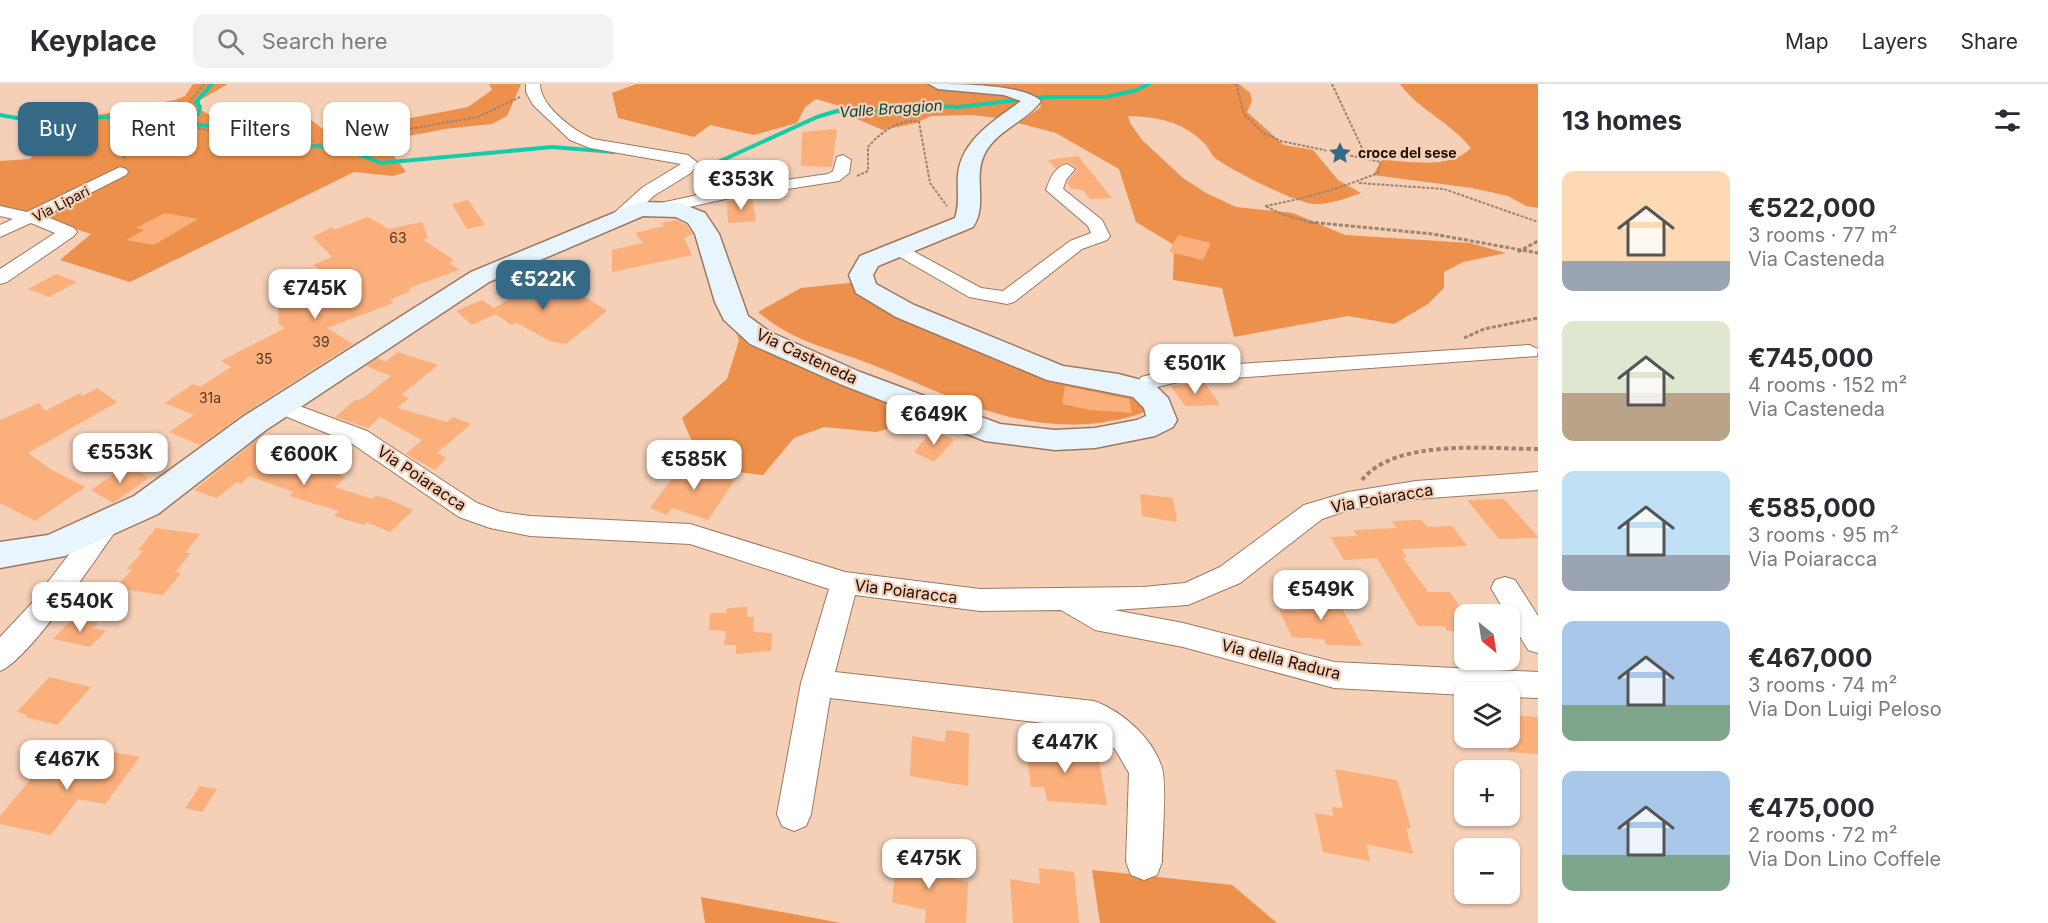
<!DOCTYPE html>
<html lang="en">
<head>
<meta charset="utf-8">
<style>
  :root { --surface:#fff; --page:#f2f2f3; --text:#2b2b33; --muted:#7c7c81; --line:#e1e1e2; --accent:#356985 }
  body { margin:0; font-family:Inter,sans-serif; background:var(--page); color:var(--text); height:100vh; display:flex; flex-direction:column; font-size:22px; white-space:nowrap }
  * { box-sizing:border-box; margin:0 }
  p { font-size:20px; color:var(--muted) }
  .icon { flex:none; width:33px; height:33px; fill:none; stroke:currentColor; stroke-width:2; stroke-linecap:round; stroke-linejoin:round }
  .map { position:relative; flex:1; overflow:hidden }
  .drawer { display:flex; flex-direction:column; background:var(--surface); width:510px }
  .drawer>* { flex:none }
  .hud { position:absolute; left:18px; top:18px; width:570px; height:54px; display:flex; gap:12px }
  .needle { width:39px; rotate:150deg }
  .tools { position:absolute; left:1454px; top:520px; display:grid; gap:12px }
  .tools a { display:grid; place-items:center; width:66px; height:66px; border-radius:12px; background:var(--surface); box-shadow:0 2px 4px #0004; font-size:30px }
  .price { position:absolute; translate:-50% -51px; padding:0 14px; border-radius:12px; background:#fff; color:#222; font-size:20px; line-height:39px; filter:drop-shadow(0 2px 3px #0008) }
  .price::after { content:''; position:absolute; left:50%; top:36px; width:18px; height:14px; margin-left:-9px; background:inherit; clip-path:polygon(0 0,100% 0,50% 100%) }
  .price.current { background:var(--accent); color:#fff }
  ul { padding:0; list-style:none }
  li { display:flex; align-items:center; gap:18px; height:150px; padding:0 24px }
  li span { display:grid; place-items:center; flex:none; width:168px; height:120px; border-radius:12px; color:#555 }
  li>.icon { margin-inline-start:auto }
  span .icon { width:72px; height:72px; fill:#fffc; stroke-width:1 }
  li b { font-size:26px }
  h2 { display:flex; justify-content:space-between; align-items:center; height:72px; padding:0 24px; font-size:26px }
  .pill { padding:0 21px; border-radius:12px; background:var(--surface); box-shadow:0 2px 4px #0004; font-size:21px; line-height:54px }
  .pill.current { background:var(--accent); color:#fff }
  header { display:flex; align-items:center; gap:36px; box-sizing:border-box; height:84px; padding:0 30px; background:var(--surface); border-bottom:2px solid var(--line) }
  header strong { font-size:28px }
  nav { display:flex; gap:33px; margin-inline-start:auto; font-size:21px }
  .search { width:420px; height:54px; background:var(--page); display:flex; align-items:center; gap:15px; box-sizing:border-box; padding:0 21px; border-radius:12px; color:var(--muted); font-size:22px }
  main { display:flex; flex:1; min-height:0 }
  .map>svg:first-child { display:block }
</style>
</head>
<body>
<header>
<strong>Keyplace</strong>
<div class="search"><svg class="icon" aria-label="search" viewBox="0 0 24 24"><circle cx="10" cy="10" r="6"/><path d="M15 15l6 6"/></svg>Search here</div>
<nav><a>Map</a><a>Layers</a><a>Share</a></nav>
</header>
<main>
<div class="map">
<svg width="1538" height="839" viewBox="0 0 1538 839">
  <rect width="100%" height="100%" fill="#f5cfb6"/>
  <g fill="#ed904b">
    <path d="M193 0H228L200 16V25C228 47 273 32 306 32L324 46 344 47 468 23 492 6 489 0H521L507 32 492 40 445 45 388 56 386 62 406 88 393 92 354 88 130 198 60 176 91 150 0 121V77L30 75 66 34H82L175 16 185 12Z"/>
    <path d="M636 0H927L1004 12 1014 14 1019 20 996 34 972 31 931 32 916 39 883 46 857 35 847 24 816 15 805 23 797 39 754 51 710 41 694 53 618 34 612 9Z"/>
    <path d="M974 0H1239L1250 9 1252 17 1247 28 1284 61 1313 66 1338 96 1361 109C1347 114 1331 120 1316 120 1295 119 1233 87 1215 74 1210 70 1209 63 1204 59 1182 37 1158 33 1128 32L1130 39 1142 56 1183 94 1206 109 1236 123 1293 129 1345 151 1470 159 1506 169 1463 178 1444 188V204L1428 220 1394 240 1348 232 1234 253 1222 204 1173 196 1174 161 1136 138 1119 85 1056 49 1018 39 1041 23 1039 15 1026 8Z"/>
    <path d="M1400 0H1538V124L1526 122 1508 112 1472 104 1373 91 1382 76C1410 77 1450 86 1471 64 1448 36 1421 28 1400 0Z"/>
    <path d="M858 198 1122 307 1153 323C1139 332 1122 335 1105 338 1017 351 952 312 873 281 828 263 797 260 758 228L801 204Z"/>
    <path d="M732 238 908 319 907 339 876 348 824 343 794 354 763 391C706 384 705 389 682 334L727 295 739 256Z"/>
    <path d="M1092 786 1232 801 1277 839H1100Z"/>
    <path d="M701 813 841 839H705Z"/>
  </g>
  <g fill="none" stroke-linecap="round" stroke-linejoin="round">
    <g stroke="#13ccaa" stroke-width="4">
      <path d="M0 31 28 36 157 31 189 40 224 43 271 58 345 65 381 79 552 63 614 68"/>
      <path d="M183 38 198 30 200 23 196 18 212 0"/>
      <path d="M689 80 705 84 817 33 837 27 870 28 909 21 958 23 1045 13H1105L1134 7 1149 0"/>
    </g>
  </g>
  <g fill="#fbaf7b">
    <path d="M837 45 832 83 801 82 802 48Z"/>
    <path d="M1078 72 1112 114 1090 115 1083 106 1072 105 1067 99 1077 86 1076 83 1066 78 1055 84 1048 76Z"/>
    <path d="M739 78 766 90 750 99 727 102 726 83Z"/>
    <path d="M752 113 756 137 728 139 727 117Z"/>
    <path d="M468 116 485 141 467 145 452 120Z"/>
    <path d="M165 129 198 135 154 161 126 156 144 146 136 144Z"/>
    <path d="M368 133 389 145 422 138 428 154 422 155 454 176 449 179 459 186 409 204 410 207 390 216 393 219 327 244 353 260 243 330 200 361 169 348 194 331 165 319 193 300 200 303 231 283 221 277 285 244 279 240 278 223 335 196 313 181 332 173 313 153 332 143 334 146Z"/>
    <path d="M676 136 686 141 693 150 684 154 692 171 612 188V166L643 159 635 149 664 142 661 139Z"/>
    <path d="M1178 151 1211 159 1203 176 1169 168Z"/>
    <path d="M56 190 77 198 49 213 28 205Z"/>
    <path d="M552 191 607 227 566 260 550 257 517 239 511 241 496 230 472 241 456 227 482 216 494 224Z"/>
    <path d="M398 268 438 281 401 311 409 314 397 324 447 338 453 333 471 340 437 369 446 374 435 386 406 370 422 356 380 333 368 344 335 333 355 316 362 315 391 292 366 282 378 274 385 278Z"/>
    <path d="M1204 298 1220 321 1185 322 1171 302Z"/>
    <path d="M1065 302 1129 315 1132 329 1090 326 1062 320Z"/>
    <path d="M97 304 117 318 28 369 50 385 85 403 35 437 0 419V336L39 319 45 327 80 309 83 312Z"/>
    <path d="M932 346 954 356 934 378 914 368Z"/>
    <path d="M258 355 278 362 270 369 329 382 323 386 346 393 335 403 372 415 376 412 386 414 413 426 390 448 366 438 364 441 334 432 339 427 289 412 294 408 249 392 241 400 237 398 217 414 194 406Z"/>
    <path d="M685 377 736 394 708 436 672 424 667 431 650 424Z"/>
    <path d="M127 381 149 394 113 419 91 406Z"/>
    <path d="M1140 410 1173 414 1177 438 1142 432Z"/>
    <path d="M1504 415 1538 453V454L1499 455 1467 416Z"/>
    <path d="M1421 436 1427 443 1452 442 1467 462 1401 465 1407 473 1403 474 1428 508H1450L1464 529V547H1448L1444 542H1418L1377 474 1344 476 1330 453 1357 452 1353 446 1397 444 1392 437Z"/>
    <path d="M156 444 200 450 185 469H191L175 488 181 489 163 511 116 504 132 485H127L143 467 138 466Z"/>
    <path d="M1292 511 1336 512 1362 562 1326 561 1324 555 1292 553 1279 526 1300 527Z"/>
    <path d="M747 523V533H754L753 548 772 549 771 567 736 570V561H724L726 547 709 546 710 529H726L727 524Z"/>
    <path d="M73 534 98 539 93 544 106 547 90 563 53 555Z"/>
    <path d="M49 593 91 603 57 641 25 633 28 631 17 628Z"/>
    <path d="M1509 631 1538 633V670L1509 668Z"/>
    <path d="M946 646 969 649 968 702 910 692 912 652 945 658Z"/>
    <path d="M1025 658 1075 661 1077 676 1099 678 1107 721 1047 717 1044 703H1031Z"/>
    <path d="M91 664 140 673 105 720 78 715 51 751 0 740V732L39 685 69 691Z"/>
    <path d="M1335 685 1397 696 1411 744H1406L1413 770 1366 760 1370 777 1323 768 1315 729 1333 732 1332 723 1343 724Z"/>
    <path d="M200 702 217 705 202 728 185 724Z"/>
    <path d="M898 767 933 774 932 791 968 798 966 839H925L926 826 892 818Z"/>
    <path d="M1039 784 1074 788 1079 839H1013L1010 795 1040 800Z"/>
  </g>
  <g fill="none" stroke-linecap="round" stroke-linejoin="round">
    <g stroke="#9b7962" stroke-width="2">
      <g id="street">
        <path d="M526 0H540C540 22 574 47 593 55L688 71 698 79 691 89 655 111 626 137H614L611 133 614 129 643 103 681 80 590 64 570 56 533 21 526 8Z"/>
        <path d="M843 71 851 76 849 89 839 97 730 114 662 129 653 124 656 120 730 104 828 90 833 87 837 73Z"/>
        <path d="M1067 80 1075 85 1066 96 1063 105 1102 136 1110 152 1107 156 1082 165 1014 218 1007 220 969 213 886 165 888 161H902L981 204 1003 207 1070 157 1091 149 1088 142 1046 106C1050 95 1054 83 1067 80Z"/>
        <path d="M120 83 126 85 128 88 126 91 45 132 74 144 77 148 74 152 7 198 0 200V185L55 149 31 139 0 153V141L13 135 0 132V122L27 128Z"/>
        <path d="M1529 261 1538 265 1537 272 1178 298 1157 303C1150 312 1146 314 1135 311L1132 306 1141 293 1178 284Z"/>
        <path d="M283 316 367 347 477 419 501 428 530 432 690 440 845 488 980 505 1143 503 1185 499 1220 483 1304 421 1348 408 1416 397 1538 388V406L1416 415 1349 426 1322 435 1240 499 1188 521 1114 526 1183 539 1334 578 1538 588V614L1509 613V609L1464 611 1334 604 1183 563 1095 546 1061 526 980 527 855 511 835 588 1094 617C1122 627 1153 654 1162 684 1167 701 1162 757 1162 778L1157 791 1144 796 1131 791 1126 778 1129 689 1115 665 1087 644 830 614 811 730 806 742 794 747 782 742 777 730 801 599 829 505 690 460 530 452 490 444 459 433 351 359 275 328 272 323 275 318Z"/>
        <path d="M106 431 115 434 119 441 115 448C94 477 29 576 0 587V553L31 520 97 434Z"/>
        <path d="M1505 493 1515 496 1538 532V569L1528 566 1491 504 1495 496Z"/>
      </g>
    </g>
    <g stroke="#9b7962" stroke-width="3">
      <path id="secondary" d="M929 0C957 0 1024 0 1041 17 1026 38 996 46 984 71 973 94 988 121 973 143L878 182 873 191 876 200 914 221 1063 282 1118 290 1153 299 1168 314 1177 336 1173 343 1155 352 1095 364 1055 366 985 357 840 300 750 260 724 236 715 218 695 150 688 139 676 133 643 132 489 198 266 346 158 430 65 472 0 484V458L48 451 134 412 244 332 471 188 640 118 680 119 705 129 719 150 748 232 770 248 860 288 1000 340 1055 346 1095 344 1137 336 1146 332 1144 324 1133 313 1047 296 896 233 856 209 849 191 860 172 955 134C960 120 957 106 958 91 961 56 995 36 1021 17L1004 11 938 5Z"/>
    </g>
    <g stroke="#9f8370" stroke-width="2" stroke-dasharray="3 1.5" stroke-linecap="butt">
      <path d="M1236 0 1244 30 1263 49 1281 57 1381 78 1378 89C1341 104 1304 115 1265 122L1284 131 1317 140"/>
      <path d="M1332 0 1363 66 1360 72"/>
      <path d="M167 41 197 44 293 65 478 33 520 13"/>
      <path d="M123 74 135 61 178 32 204 0"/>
      <path d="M857 92 868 87V63C879 49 902 33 919 38L930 99 947 122"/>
      <path d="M1359 99 1444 105 1538 138"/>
    </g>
    <g stroke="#9f8370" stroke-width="3" stroke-dasharray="4 2" stroke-linecap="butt">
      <path d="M1309 138 1433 150 1538 169"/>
      <path d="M1518 168 1538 157"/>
      <path d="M1464 254 1484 245 1538 234"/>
    </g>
    <path stroke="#9f8370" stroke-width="4" stroke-dasharray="4.5 3" stroke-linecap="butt" d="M1362 396C1395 354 1489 365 1538 365"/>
    <use href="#street" fill="#fff" fill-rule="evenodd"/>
    <use href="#secondary" fill="#e8f5fc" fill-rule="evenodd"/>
  </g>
  <defs>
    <g id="sight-bare" transform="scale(1.8)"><path d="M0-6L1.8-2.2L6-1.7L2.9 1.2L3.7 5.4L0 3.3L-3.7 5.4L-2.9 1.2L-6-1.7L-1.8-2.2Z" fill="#356985" stroke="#f5cfb6" stroke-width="2.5" paint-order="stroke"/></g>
  </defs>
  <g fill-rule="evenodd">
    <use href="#sight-bare" x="1340" y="69"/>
  </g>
  <g text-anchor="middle" stroke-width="4.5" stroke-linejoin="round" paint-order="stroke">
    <g font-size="14" font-weight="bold" fill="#1c0f07" stroke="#f5cfb6" text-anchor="start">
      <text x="1358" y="74">croce del sese</text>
    </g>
    <g font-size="14" fill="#1c0f07" stroke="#f5cfb6">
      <text transform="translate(61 120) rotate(-27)" y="5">Via Lipari</text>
    </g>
    <g font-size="14" fill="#543724">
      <text x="398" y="159">63</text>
      <text x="321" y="263">39</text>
      <text x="264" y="280">35</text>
      <text x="210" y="319">31a</text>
    </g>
    <g font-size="15" font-style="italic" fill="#004739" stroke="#f5cfb6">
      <text transform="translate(891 25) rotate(-4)" y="5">Valle Braggion</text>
    </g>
    <g font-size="16" fill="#1c0f07" stroke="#f5cfb6">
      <text transform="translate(807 272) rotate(25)" y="6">Via Casteneda</text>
      <text transform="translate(422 394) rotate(34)" y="6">Via Poiaracca</text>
      <text transform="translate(1382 414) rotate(-10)" y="6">Via Poiaracca</text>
      <text transform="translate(906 507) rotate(7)" y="6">Via Poiaracca</text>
      <text transform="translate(1281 575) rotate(14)" y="6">Via della Radura</text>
    </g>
  </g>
</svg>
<div class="tools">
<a><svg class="needle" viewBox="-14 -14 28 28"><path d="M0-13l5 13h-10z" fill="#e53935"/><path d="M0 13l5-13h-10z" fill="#7c7c81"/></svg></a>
<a><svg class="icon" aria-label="layers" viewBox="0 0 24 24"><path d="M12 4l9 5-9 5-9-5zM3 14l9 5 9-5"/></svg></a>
<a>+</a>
<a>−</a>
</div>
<b class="price" style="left:741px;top:127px">€353K</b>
<b class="price current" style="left:543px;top:227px">€522K</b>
<b class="price" style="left:315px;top:236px">€745K</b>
<b class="price" style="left:1195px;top:311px">€501K</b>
<b class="price" style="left:934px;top:362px">€649K</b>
<b class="price" style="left:120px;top:400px">€553K</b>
<b class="price" style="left:304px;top:402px">€600K</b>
<b class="price" style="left:694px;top:407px">€585K</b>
<b class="price" style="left:1321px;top:537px">€549K</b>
<b class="price" style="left:80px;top:549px">€540K</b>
<b class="price" style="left:1065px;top:690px">€447K</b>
<b class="price" style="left:67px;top:707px">€467K</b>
<b class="price" style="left:929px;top:806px">€475K</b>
<div class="hud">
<a class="pill current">Buy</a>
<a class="pill">Rent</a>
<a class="pill">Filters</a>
<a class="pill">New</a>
</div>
</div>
<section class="drawer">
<h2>13 homes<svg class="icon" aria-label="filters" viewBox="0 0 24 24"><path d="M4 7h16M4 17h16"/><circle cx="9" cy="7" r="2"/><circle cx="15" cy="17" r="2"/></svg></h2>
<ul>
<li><span style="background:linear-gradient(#ffd9b3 75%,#9aa5b1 0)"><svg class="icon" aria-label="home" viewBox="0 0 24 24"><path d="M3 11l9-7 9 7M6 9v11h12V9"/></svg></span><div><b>€522,000</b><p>3 rooms · 77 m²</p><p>Via Casteneda</p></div></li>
<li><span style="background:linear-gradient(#dfe7d0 60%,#b9a48a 0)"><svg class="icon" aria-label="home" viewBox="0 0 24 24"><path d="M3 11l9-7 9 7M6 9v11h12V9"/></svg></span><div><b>€745,000</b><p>4 rooms · 152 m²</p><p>Via Casteneda</p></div></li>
<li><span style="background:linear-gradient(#bfe0f5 70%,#9aa5b1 0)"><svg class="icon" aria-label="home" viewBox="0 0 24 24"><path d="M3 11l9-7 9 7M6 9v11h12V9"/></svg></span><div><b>€585,000</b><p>3 rooms · 95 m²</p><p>Via Poiaracca</p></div></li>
<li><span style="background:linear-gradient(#a9c7e8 70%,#7fa58c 0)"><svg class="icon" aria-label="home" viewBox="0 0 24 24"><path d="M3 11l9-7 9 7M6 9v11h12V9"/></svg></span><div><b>€467,000</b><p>3 rooms · 74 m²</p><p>Via Don Luigi Peloso</p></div></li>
<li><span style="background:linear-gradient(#a9c7e8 70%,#7fa58c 0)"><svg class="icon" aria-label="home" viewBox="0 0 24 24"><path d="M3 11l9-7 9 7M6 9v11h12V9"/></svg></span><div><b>€475,000</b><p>2 rooms · 72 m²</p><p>Via Don Lino Coffele</p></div></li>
</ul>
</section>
</main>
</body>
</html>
